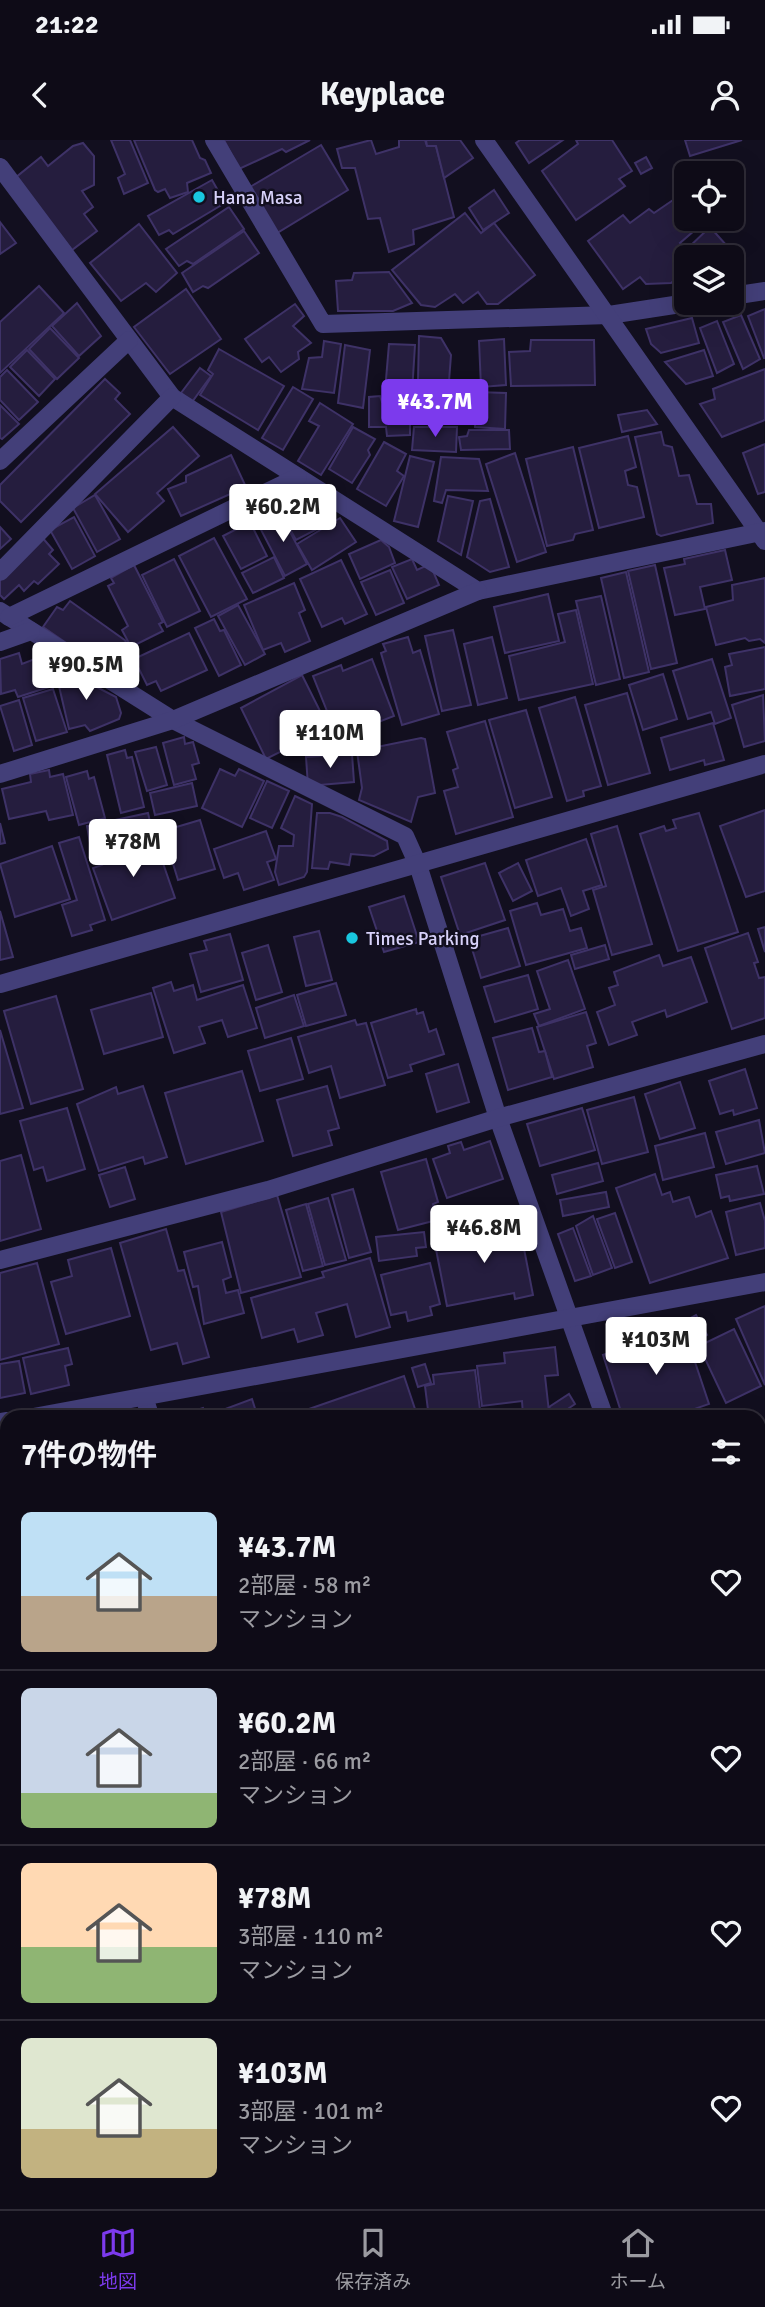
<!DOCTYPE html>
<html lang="ja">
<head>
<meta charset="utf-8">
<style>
  :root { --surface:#0e0b17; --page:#171420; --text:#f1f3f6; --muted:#9b9ba1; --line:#2e2b36; --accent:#7c3aed }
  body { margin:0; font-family:Signika,"Noto Sans JP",sans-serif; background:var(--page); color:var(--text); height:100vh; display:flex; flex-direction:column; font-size:26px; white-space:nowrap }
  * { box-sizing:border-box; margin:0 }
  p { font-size:23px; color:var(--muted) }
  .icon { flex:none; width:38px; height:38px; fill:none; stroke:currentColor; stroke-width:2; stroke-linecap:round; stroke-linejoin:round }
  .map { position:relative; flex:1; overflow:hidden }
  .side { position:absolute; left:0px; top:1270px; width:766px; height:800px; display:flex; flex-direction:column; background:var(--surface); border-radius:21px 21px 0 0; box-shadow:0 7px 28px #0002,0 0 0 2px var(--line) }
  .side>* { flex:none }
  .buttons { position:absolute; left:674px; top:21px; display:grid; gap:14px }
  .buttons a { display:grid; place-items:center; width:70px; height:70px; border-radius:10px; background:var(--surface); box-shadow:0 7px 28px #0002,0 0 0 2px var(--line); font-size:35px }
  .price { position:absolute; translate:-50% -60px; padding:0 16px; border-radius:7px; background:#fff; color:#222; font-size:23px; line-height:46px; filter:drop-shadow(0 2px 4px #0008) }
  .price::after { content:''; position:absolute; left:50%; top:42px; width:21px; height:16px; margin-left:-10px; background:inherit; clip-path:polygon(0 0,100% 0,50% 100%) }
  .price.on { background:var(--accent); color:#fff }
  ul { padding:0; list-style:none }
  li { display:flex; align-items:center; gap:21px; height:175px; padding:0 21px }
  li+li { border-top:2px solid var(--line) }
  li span { display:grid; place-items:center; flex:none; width:196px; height:140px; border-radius:10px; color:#555 }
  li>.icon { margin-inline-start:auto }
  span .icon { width:84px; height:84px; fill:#fffc; stroke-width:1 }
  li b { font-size:30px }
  h2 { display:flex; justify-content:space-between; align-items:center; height:84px; padding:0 21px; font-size:30px }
  .status { display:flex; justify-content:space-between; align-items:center; height:49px; padding:0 35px; background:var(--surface); direction:ltr }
  .status svg { height:19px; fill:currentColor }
  header { display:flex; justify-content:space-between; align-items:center; height:91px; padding:0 21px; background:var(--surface); font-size:32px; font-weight:800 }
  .dock { display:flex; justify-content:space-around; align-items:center; height:98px; border-top:2px solid var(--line); background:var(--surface); font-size:19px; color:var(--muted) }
  .dock a { display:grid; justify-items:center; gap:4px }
  .dock .on { color:var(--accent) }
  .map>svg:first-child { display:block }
</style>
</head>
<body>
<div class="status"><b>21:22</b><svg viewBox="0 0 49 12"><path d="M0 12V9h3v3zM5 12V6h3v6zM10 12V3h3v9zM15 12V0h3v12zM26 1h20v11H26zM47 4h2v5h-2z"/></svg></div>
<header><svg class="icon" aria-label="back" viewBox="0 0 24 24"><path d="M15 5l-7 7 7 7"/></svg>Keyplace<svg class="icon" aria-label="person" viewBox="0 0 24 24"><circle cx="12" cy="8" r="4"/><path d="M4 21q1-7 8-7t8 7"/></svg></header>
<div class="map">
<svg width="765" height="2069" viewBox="0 0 765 2069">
  <rect width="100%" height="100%" fill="#120f1f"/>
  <g fill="#251d3e" stroke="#3e3267" stroke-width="2">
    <path d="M111 0H130L148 43 124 54 118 38 125 34Z"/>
    <path d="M134 0H192L200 18 205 20 211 33 187 43 188 52 170 58 165 49 158 52 155 50Z"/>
    <path d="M224 0H310L286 12 282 9 239 29Z"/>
    <path d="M371 0 376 14 399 7V0H425L427 6H436L454 77 413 90 414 104 389 112 380 78 368 79 355 28H342L337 9Z"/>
    <path d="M426 0H460L473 18 444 38 436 6H427Z"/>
    <path d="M520 0H563L529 23 516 3Z"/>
    <path d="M576 0H612L632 31 619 39 625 46 576 80 542 31 578 4Z"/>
    <path d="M685 0H742L690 16Z"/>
    <path d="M83 3 94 16V45L82 51 93 67 84 74 97 91 72 110 15 38 41 17 48 26 73 6Z"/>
    <path d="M321 5 348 50 277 93 250 47Z"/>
    <path d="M646 17 652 28 641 34 635 23Z"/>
    <path d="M212 40 225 63 173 94 169 90 159 95 148 76Z"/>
    <path d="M494 50 509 73 483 90 469 68Z"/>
    <path d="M673 60 695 90 680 103 686 112 685 132 671 143 646 144 640 137 623 149 588 101 623 75 630 83 649 69 654 73Z"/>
    <path d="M229 67 244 89 193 124 187 121 179 126 166 109Z"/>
    <path d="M465 73 481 93 494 83 535 135 498 164H487L478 152 463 163 455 154 435 167 421 165 392 130Z"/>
    <path d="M0 82 16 103 0 114Z"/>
    <path d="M139 84 177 133 156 152 146 143 121 161 90 123Z"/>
    <path d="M710 87 744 125 734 133 732 117 690 115 688 108Z"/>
    <path d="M244 91 259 113 208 148 203 146 193 152 182 133Z"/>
    <path d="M389 132 412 163 393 171H338L336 141 352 140 354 133Z"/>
    <path d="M39 146 64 173 0 233V182Z"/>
    <path d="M186 149 221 199 170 234 134 187Z"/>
    <path d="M77 163 101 196 79 216 52 186Z"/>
    <path d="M295 164 304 176 293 186 311 203 298 212 299 219 281 232 269 217 262 222 245 199Z"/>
    <path d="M765 169V218H764L748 176Z"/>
    <path d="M741 175 760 219 743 229 723 182Z"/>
    <path d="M692 178 699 203 661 213 651 204 646 189Z"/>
    <path d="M717 181 734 224 717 233 700 188Z"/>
    <path d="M50 188 79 218 57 239 29 209Z"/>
    <path d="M419 196 441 198 451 215 449 241 418 240Z"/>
    <path d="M504 199 506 245 481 247 479 201Z"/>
    <path d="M531 200H594L595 245 511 246 509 212 530 211Z"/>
    <path d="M324 201 341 204 334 253 302 249 309 218 322 217Z"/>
    <path d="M389 204 415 205 412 253 385 251Z"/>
    <path d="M345 205 370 210 363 268 338 263Z"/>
    <path d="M219 209 284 246 258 290 200 255 213 234 208 230Z"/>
    <path d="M27 210 55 239 39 256 10 227Z"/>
    <path d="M704 210 713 236 686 244 665 222Z"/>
    <path d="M200 228 211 236 192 262 181 253Z"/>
    <path d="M765 229V280L722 297 700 264 715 259 713 249Z"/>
    <path d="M7 230 38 262 19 280 0 260V237Z"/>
    <path d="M105 239 120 253 115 259 130 274 21 382 0 361V345Z"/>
    <path d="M416 241 449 245 447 280 414 276Z"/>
    <path d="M293 247 313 259 283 310 262 298Z"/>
    <path d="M476 252 506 253 505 289 475 287Z"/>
    <path d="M380 256 382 262 410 263V295L387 296 386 287H369V257Z"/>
    <path d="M320 263 353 284 321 335 298 321 319 286 309 281Z"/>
    <path d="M0 265 19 284 2 299 0 298Z"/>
    <path d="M647 270 657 284 622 292 618 275Z"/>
    <path d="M173 287 199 316 157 353 164 361 128 392 95 354Z"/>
    <path d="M353 287 375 299 368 310 370 315 352 343 329 329Z"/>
    <path d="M414 287H457L456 312 412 310Z"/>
    <path d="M469 290H509L510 309 461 310 459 297 467 296Z"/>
    <path d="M661 292 664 305 672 307 679 336 689 335 697 364H711L713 383 661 396 657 394 635 297Z"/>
    <path d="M628 296 636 327 625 331 628 345 637 347 644 377 599 388 579 308Z"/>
    <path d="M384 302 406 314 397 331 404 336 386 366 357 349Z"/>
    <path d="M765 304V352L758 354 743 313Z"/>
    <path d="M573 307 593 390 575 394 573 400 547 406 526 319Z"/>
    <path d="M515 313 546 412 517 422 486 324Z"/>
    <path d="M231 315 246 347 181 376 168 349 186 342V336Z"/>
    <path d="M410 316 434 322 418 387 394 381Z"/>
    <path d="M441 317 479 319 488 351 446 350 442 363 434 361Z"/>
    <path d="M302 353 321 387 296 400 278 367Z"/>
    <path d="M95 355 120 399 97 412 73 368Z"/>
    <path d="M448 356 473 361 461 415 438 401Z"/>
    <path d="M490 359 509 427 490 432 467 417 480 361Z"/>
    <path d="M280 373 307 424 285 436 258 384Z"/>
    <path d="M74 377 95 416 72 429 50 390Z"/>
    <path d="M340 378 356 402 312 430 297 404Z"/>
    <path d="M250 382 267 416 241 429 223 396Z"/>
    <path d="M0 387 11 399 0 409Z"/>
    <path d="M41 396 53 410 49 414 59 424 38 444 34 441 24 451 19 445 4 459 0 455V434Z"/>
    <path d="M214 398 247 459 211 477 179 416Z"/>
    <path d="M381 400 389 407 395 423 360 439 349 414Z"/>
    <path d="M725 410 732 440 700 447 705 469 675 475 664 428 685 424 684 419Z"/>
    <path d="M274 417 284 438 253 453 242 433Z"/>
    <path d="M174 419 200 471 167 487 142 435Z"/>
    <path d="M412 419 417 430 430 424 439 445 407 459 392 427Z"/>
    <path d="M341 420 367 474 345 484 342 478 322 487 300 439Z"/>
    <path d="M134 425 163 482 159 484 163 491 131 507 122 490 128 486 108 446 114 443 111 438Z"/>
    <path d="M655 425 677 523 651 529 628 431Z"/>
    <path d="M390 430 404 463 376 475 361 442Z"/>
    <path d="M626 432 649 532 624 538 601 438Z"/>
    <path d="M765 438V503L760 499 749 501 745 498 716 505 706 467 733 460 732 445Z"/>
    <path d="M294 443 305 470 299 473 310 501 285 512 281 503 263 510 244 465Z"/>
    <path d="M548 454 559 501 505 513 494 467Z"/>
    <path d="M601 456 620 539 596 545 576 461Z"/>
    <path d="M70 461 126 501 106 530 43 487 57 467 63 470Z"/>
    <path d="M238 465 265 514 245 525 218 476Z"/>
    <path d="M576 470 593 544 519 560 509 516 565 502 558 474Z"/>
    <path d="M214 479 220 491 224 490 241 525 219 536 195 488Z"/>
    <path d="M453 490 471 565 442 571 425 496Z"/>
    <path d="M189 493 207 530 161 551 156 541 147 545 134 519Z"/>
    <path d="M408 497 413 513 420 510 439 574 402 585 381 513 386 511 383 504Z"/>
    <path d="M492 497 507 558 478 565 464 504Z"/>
    <path d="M765 507V549L730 556 725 527 732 525 729 514Z"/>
    <path d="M19 513 22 524 40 517 49 547 18 557 15 550 1 554 0 519Z"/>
    <path d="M372 519 394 576 371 585 369 579 335 591 313 536 341 525 343 531Z"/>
    <path d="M712 519 731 578 715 584 711 572 688 579 673 531Z"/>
    <path d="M54 525 116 557 121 573 119 579 90 591 85 585 69 589Z"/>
    <path d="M663 534 677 579 643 590 629 545Z"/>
    <path d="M302 535 334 599 311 610 306 599 266 619 241 568Z"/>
    <path d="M53 549 67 592 36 601 23 558Z"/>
    <path d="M627 553 650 633 608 645 585 565Z"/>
    <path d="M763 555 765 601 744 607 732 565Z"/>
    <path d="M575 557 601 646 583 651 584 656 567 661 539 568Z"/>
    <path d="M19 560 32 605 14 611 0 566Z"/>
    <path d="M526 570 552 657 515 668 489 580Z"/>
    <path d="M485 581 513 677 456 694 444 651 458 647 453 630 458 628 447 592Z"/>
    <path d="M713 583 724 620 705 625 704 620 670 630 661 598Z"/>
    <path d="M184 597 185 604 193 602 199 623 192 625 196 639 174 645 163 603Z"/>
    <path d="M421 598 425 599 435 653 418 657 411 682 359 660 362 648 357 611Z"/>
    <path d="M156 607 167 645 147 651 135 612Z"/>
    <path d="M125 610 127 618 132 617 144 667 121 673 107 615Z"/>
    <path d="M352 614 354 642 308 646 306 617Z"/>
    <path d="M220 629 235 636 239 629 264 641 242 687 202 668Z"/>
    <path d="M49 630 50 637 63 634 73 675 49 680 46 671 9 679 2 649 31 642 30 634Z"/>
    <path d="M87 631 89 639 94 637 105 678 79 685 66 637Z"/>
    <path d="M267 641 289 651 272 688 250 678Z"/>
    <path d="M192 643 197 666 155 675 150 653Z"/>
    <path d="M295 656 312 664 307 732 304 737 279 745 275 732 279 706H293L294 695 281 688Z"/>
    <path d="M765 670V751L746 757 720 686Z"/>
    <path d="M148 673 152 691 90 703 87 686Z"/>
    <path d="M317 673H330L342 677 387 701 388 709 374 716 351 714 349 725 330 722 328 729 312 728Z"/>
    <path d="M699 673 738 792 678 811 640 694 664 686 666 691 676 688 673 680Z"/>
    <path d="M200 680 215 729 178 740 163 691Z"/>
    <path d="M0 683 5 703 0 704Z"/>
    <path d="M617 686 652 804 612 815 593 750 606 746 591 694Z"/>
    <path d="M266 691 276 719 267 722 274 740 244 750 238 733 224 738 214 709Z"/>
    <path d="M79 697 105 780 90 785 92 790 72 796 62 765 77 760 59 703Z"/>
    <path d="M144 699 145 704 155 700 175 758 112 780 93 728 102 725 98 715Z"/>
    <path d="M586 699 602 745 583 751 589 769 571 776 561 748 538 756 526 720Z"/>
    <path d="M52 706 70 759 15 777 0 724Z"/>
    <path d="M485 723 505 780 460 795 441 737Z"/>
    <path d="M518 723 532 751 513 761 499 733Z"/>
    <path d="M404 756 419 802 384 812 369 767Z"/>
    <path d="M537 763 541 775 563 769 570 791 581 788 587 808 526 825 510 771Z"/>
    <path d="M0 771 13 817 0 820Z"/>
    <path d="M765 787V812L758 789Z"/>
    <path d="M508 788 520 826 481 838 469 799Z"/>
    <path d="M319 791 332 840 306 846 294 797Z"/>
    <path d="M748 793 758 822 754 823 759 838 765 837V878L732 889 705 808Z"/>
    <path d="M230 794 243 840 201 852 190 814 207 810 204 801Z"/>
    <path d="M268 805 282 852 256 860 242 813Z"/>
    <path d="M605 805 609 819 575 829 571 815Z"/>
    <path d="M659 815 663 826 691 817 707 862 667 877 665 870 632 882 637 895 609 905 597 872 615 865 609 848 618 845 614 832Z"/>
    <path d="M568 820 585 869 539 886 534 874 550 869 537 831Z"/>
    <path d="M528 835 538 869 495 882 484 847Z"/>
    <path d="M171 842 174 851 193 845 197 860 243 845 257 888 228 897 222 880 199 887 205 903 174 913 153 848Z"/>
    <path d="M336 843 346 875 306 886 297 855Z"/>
    <path d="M151 853 163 897 104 914 91 870Z"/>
    <path d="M294 855 304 886 265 898 256 868Z"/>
    <path d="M56 856 83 949 31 964 4 871Z"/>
    <path d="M416 869 417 874 423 872 429 892 436 889 444 914 410 925 412 931 388 938 371 883Z"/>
    <path d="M586 872 596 903 587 906 593 927 554 939 537 887Z"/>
    <path d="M355 880 357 885 366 883 385 945 340 958 331 926 309 933 298 897Z"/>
    <path d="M532 888 539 912 545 911 552 937 508 950 493 898Z"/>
    <path d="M0 890 23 968 0 974Z"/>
    <path d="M291 898 303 939 260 951 248 911Z"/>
    <path d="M458 924 469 962 437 972 426 934Z"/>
    <path d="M745 929 757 968 734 975 733 970 720 974 709 941Z"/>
    <path d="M242 931 263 1001 186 1024 165 953Z"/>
    <path d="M680 942 695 988 660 999 645 954Z"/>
    <path d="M143 946 167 1017 145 1024 143 1017 99 1031 77 964 116 947 118 954Z"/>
    <path d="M327 946 339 988 328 991 332 1005 293 1016 277 960Z"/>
    <path d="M634 957 648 1012 602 1024 587 970Z"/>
    <path d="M67 968 85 1029 47 1041 43 1027 34 1030 20 981Z"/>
    <path d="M582 968 595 1010 540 1026 527 984Z"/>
    <path d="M759 980 765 1013 726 1024 716 992Z"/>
    <path d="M705 993 714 1027 663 1040 655 1006Z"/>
    <path d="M490 1001 503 1039 447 1058 433 1019 450 1013 448 1006 461 1002 464 1010Z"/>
    <path d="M21 1015 41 1089 0 1101V1021Z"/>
    <path d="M426 1019 438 1062 433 1064 437 1080 398 1090 381 1032Z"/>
    <path d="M598 1023 603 1041 557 1054 552 1035Z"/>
    <path d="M757 1026 764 1054 730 1061 729 1056 721 1058 716 1035Z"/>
    <path d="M125 1027 135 1059 110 1067 99 1035Z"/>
    <path d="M655 1034 662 1055 670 1052 673 1062 689 1057 696 1077 711 1071 728 1118 650 1143 616 1048Z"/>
    <path d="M353 1049 371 1112 349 1118 332 1055Z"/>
    <path d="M606 1052 609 1067 563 1076 560 1060Z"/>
    <path d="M277 1055 301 1137 241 1153 221 1072Z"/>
    <path d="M328 1058 346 1120 325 1125 308 1064Z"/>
    <path d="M760 1063 765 1081V1108L736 1115 726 1072Z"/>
    <path d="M306 1064 323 1126 303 1131 286 1070Z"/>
    <path d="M615 1073 632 1122 615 1128 597 1079Z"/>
    <path d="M593 1076 612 1128 593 1135 576 1086Z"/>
    <path d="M519 1083 533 1155 515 1159 514 1153 447 1166 434 1099Z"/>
    <path d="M573 1088 591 1136 575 1141 558 1094Z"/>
    <path d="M166 1089 178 1131 184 1130 209 1217 183 1224 177 1203 151 1210 120 1103Z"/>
    <path d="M424 1092 426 1107 416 1108 417 1116 379 1121 376 1097Z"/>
    <path d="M222 1102 231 1137 223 1140 226 1153 238 1150 244 1173 204 1184 198 1146 193 1147 184 1112Z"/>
    <path d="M111 1108 130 1176 66 1194 51 1142 72 1136 68 1120Z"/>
    <path d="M370 1118 390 1187 356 1197 347 1164 316 1173 323 1195 298 1202 294 1189 262 1198 251 1158 324 1137 322 1132Z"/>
    <path d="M37 1123 59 1204 0 1220V1133Z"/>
    <path d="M430 1123 440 1164 430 1167 432 1175 408 1181 406 1172 391 1175 381 1135Z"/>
    <path d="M765 1166V1245L736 1179Z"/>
    <path d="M696 1175 707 1195 697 1201 685 1181Z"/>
    <path d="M667 1185 669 1190 677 1187 688 1218 693 1216 709 1264 669 1278H623L603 1215 635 1204 633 1196Z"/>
    <path d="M734 1189 761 1246 726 1263 699 1206Z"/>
    <path d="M555 1207 558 1235 545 1236 549 1272 523 1275 522 1261 482 1266 477 1226 505 1223 504 1213Z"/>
    <path d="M68 1208 72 1224 65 1226 69 1245 31 1254 23 1218Z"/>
    <path d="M19 1221 25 1253 0 1258V1224Z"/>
    <path d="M425 1224 431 1243 418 1247 412 1228Z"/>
    <path d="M475 1230 481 1278H429L425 1246 434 1244 433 1235Z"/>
    <path d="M404 1236 418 1278H283Z"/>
    <path d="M569 1254 575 1264 556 1277 549 1267Z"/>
    <path d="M252 1259 258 1278H210L209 1275Z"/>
    <path d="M203 1268 206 1278H172Z"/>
    <path d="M765 1285V1314L760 1316V1286Z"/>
    <path d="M7 1306V1359L0 1360V1307Z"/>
    <path d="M765 1317V1346L761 1347 760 1318Z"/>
    <path d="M760 1347 765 1368V1385L760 1386Z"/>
    <path d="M7 1370V1421L0 1422V1371Z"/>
    <path d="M765 1394V1448L760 1449V1396Z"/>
    <path d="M7 1437V1535L5 1536 4 1530 0 1531V1438Z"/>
    <path d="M765 1457V1484L760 1486V1459Z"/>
    <path d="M760 1514 765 1529V1548L760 1550Z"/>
    <path d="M765 1553V1594L760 1596V1555Z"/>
    <path d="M7 1580V1626L0 1628V1582Z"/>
    <path d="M765 1628V1685L760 1672V1631Z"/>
    <path d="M765 1762V1863L760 1866V1764Z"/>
    <path d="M0 1919 7 1934V1951L1 1954 7 1965 0 1968Z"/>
    <path d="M7 1974V2041L3 2043 0 2035V1976Z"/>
    <path d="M765 2004V2027L760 2015V2007Z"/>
    <path d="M760 2033 765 2045V2069H747L745 2063H760Z"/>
    <path d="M133 2063H182L185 2069H135Z"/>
    <path d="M192 2063H241L244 2069H194Z"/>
    <path d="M264 2063H340L342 2069H267Z"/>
    <path d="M385 2063H431L428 2064 430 2069H387Z"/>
    <path d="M454 2063H493L495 2069H440Z"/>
    <path d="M502 2063H552L555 2069H504Z"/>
    <path d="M558 2063H615L616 2064 605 2069H560Z"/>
    <path d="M651 2063H679L682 2069H654Z"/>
    <path d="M696 2063H727L729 2069H698Z"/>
  </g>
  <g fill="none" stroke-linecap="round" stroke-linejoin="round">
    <g stroke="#433f79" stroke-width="18">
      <path d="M214 0 323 184 609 175 687 163"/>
      <path d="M484 0 765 401"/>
      <path d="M0 27 172 257 478 451 765 391"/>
      <path d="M732 156 765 151"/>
      <path d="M0 321 129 200"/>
      <path d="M0 432 172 257"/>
      <path d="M0 471 173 580 405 696 418 725 498 978 605 1278"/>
      <path d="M9 477 298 337"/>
      <path d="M0 502 31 491"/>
      <path d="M0 634 173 580 478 451"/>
      <path d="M0 844 765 624"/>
      <path d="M0 1120 268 1050 498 978 765 904"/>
      <path d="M144 1257 151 1278"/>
      <path d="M28 1278 765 1142"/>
      <path d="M0 1282 7 1281"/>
      <path d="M760 1615 765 1613"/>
      <path d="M0 1772 7 1800"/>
      <path d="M0 1894 7 1891"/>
      <path d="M760 1895 765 1893"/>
      <path d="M760 1975 765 1972"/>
      <path d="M99 2063 102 2069"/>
      <path d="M369 2063 371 2069"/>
      <path d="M632 2063 635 2069"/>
      <path d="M3 2069 17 2063"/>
    </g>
  </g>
  <g fill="#19c7df" stroke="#120f1f" stroke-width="2.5">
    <circle cx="199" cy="57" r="7"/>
    <circle cx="352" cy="798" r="7"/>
  </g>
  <g text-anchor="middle" stroke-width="5" stroke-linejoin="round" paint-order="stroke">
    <g font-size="19" fill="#d8d2fa" stroke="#120f1f" text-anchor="start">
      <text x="213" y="64">Hana Masa</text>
      <text x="366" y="805">Times Parking</text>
    </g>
  </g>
</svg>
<div class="buttons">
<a><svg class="icon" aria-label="locate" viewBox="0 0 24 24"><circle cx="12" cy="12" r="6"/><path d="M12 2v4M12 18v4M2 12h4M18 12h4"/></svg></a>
<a><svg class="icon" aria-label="layers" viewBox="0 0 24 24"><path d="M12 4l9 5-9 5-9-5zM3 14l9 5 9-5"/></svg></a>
</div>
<b class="price on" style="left:435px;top:299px">¥43.7M</b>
<b class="price" style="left:283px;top:404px">¥60.2M</b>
<b class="price" style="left:86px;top:562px">¥90.5M</b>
<b class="price" style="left:330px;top:630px">¥110M</b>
<b class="price" style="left:133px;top:739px">¥78M</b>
<b class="price" style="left:484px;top:1125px">¥46.8M</b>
<b class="price" style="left:656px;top:1237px">¥103M</b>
<section class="side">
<h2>7件の物件<svg class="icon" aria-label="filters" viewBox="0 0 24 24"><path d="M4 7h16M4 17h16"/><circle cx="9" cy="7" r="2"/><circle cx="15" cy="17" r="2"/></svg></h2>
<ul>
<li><span style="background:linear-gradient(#bfe0f5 60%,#b9a48a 0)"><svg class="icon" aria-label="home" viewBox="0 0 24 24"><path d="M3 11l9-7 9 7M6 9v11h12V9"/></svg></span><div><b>¥43.7M</b><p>2部屋 · 58 m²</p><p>マンション</p></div><svg class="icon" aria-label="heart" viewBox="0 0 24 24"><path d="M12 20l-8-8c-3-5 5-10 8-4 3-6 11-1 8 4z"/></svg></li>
<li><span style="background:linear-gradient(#c9d6e8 75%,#8fb573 0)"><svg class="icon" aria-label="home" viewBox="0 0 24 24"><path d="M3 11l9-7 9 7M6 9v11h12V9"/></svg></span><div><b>¥60.2M</b><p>2部屋 · 66 m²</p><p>マンション</p></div><svg class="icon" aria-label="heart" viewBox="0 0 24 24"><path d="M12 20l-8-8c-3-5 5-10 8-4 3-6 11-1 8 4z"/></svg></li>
<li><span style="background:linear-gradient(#ffd9b3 60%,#8fb573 0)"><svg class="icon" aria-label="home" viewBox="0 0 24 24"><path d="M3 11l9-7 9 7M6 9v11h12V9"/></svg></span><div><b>¥78M</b><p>3部屋 · 110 m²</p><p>マンション</p></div><svg class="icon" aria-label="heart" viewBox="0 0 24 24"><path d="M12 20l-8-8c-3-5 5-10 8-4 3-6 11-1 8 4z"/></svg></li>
<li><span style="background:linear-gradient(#dfe7d0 65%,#c2b280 0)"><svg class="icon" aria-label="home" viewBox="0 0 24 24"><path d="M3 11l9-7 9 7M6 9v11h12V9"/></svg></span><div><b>¥103M</b><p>3部屋 · 101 m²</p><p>マンション</p></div><svg class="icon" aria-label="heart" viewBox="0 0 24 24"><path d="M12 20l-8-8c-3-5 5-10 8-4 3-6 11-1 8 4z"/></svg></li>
</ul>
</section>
</div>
<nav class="dock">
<a class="on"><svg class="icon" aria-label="map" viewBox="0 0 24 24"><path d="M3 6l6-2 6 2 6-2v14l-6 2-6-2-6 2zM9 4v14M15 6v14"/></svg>地図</a>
<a><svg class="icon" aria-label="saved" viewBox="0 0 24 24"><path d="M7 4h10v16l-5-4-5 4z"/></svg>保存済み</a>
<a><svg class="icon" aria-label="home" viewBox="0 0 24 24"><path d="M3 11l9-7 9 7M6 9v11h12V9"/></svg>ホーム</a>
</nav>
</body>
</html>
